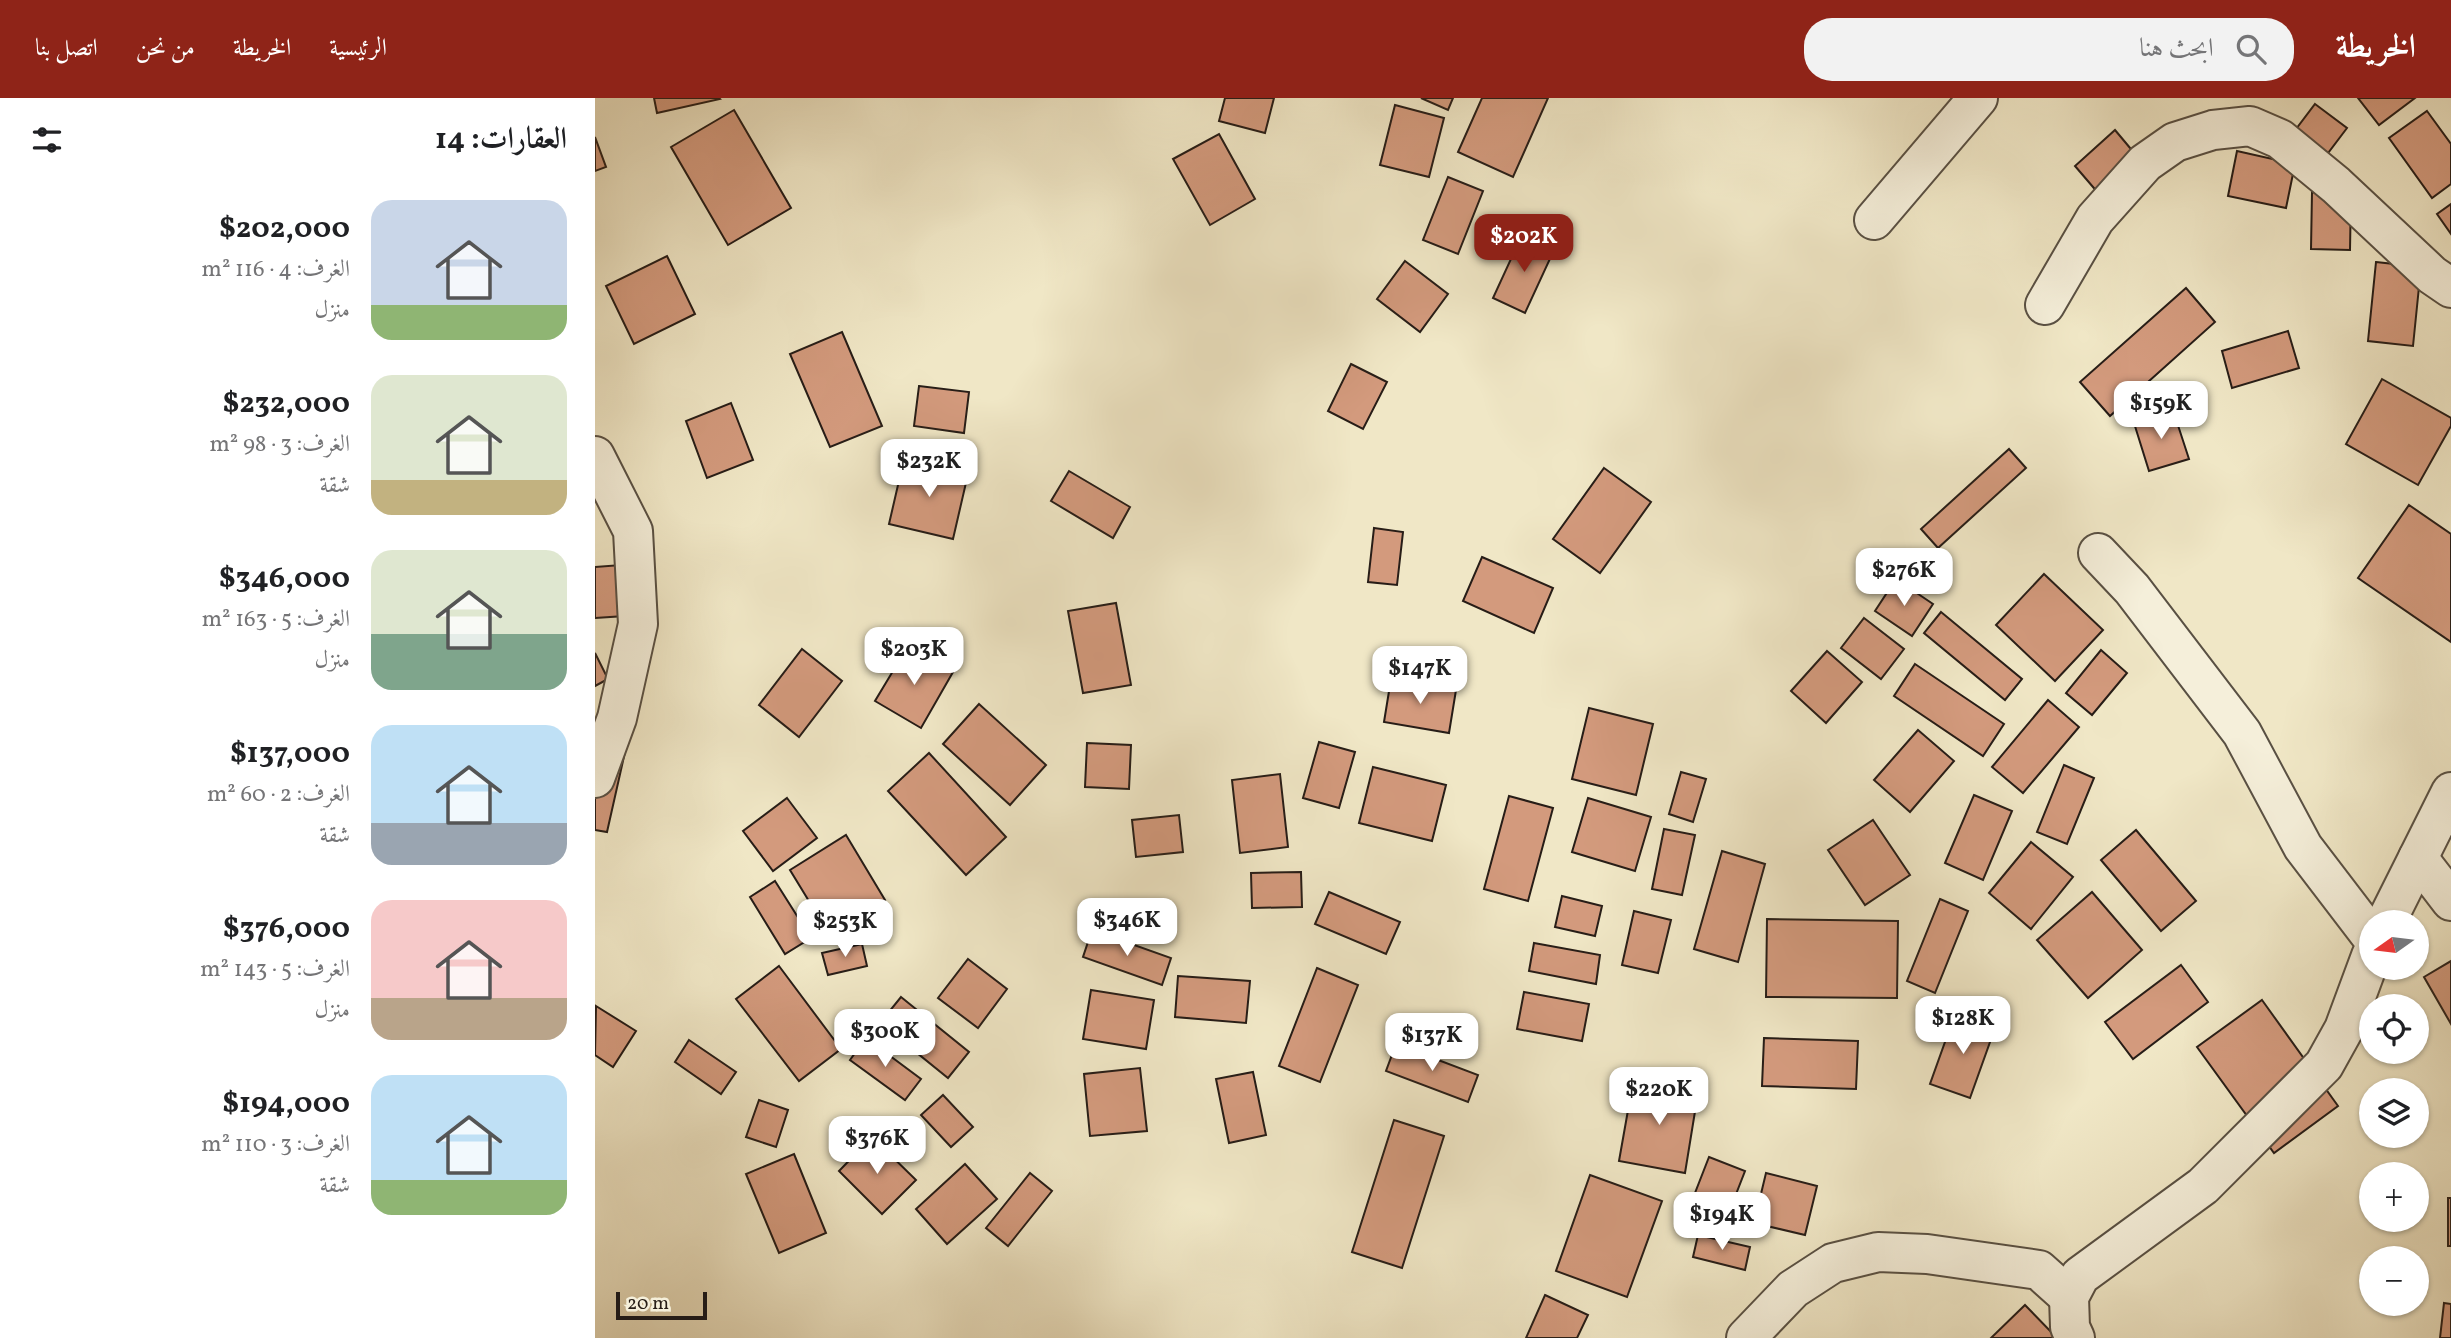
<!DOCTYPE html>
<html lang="ar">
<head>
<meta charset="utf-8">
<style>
  :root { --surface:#fff; --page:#f2f2f2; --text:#202124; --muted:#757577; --accent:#8f2418 }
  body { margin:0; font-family:Vollkorn,Amiri,serif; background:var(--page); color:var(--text); direction:rtl; height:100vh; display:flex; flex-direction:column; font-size:26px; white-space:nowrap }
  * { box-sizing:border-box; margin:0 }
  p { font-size:23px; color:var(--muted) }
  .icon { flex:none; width:38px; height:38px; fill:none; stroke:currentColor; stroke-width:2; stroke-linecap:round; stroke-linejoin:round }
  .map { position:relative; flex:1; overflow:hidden; direction:ltr }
  .side { display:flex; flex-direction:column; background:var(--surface); width:595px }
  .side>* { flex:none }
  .needle { width:46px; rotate:256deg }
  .buttons { position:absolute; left:1764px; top:812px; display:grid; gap:14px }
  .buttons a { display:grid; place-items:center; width:70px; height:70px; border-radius:50%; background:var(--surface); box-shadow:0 2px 5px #0004; font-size:35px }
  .scale { position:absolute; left:21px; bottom:18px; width:91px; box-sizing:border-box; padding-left:7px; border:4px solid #271d17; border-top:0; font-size:19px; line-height:24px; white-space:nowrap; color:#271d17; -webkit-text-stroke:5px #f5efda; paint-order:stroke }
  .price { position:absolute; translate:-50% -60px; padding:0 16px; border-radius:14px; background:#fff; color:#222; font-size:23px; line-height:46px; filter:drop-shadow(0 2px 4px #0008) }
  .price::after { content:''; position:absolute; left:50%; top:42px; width:21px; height:16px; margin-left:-10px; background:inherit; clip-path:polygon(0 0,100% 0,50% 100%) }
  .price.current { background:var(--accent); color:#fff }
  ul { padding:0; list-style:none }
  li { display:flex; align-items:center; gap:21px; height:175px; padding:0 28px }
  li span { display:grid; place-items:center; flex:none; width:196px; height:140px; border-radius:21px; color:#555 }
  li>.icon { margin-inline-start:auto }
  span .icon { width:84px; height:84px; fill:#fffc; stroke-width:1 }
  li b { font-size:30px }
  h2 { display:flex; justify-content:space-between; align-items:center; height:84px; padding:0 28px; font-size:30px }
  header { display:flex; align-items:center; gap:42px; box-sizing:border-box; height:98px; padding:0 35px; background:var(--accent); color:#fff }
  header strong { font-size:33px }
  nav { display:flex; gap:38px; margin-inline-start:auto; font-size:24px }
  .search { width:490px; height:63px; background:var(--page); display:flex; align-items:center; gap:18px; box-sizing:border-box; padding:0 24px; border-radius:28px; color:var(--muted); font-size:26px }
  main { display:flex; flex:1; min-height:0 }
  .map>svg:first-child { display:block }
</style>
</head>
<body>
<header>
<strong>الخريطة</strong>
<div class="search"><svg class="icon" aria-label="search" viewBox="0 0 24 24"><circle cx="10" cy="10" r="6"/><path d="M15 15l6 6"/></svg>ابحث هنا</div>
<nav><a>الرئيسية</a><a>الخريطة</a><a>من نحن</a><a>اتصل بنا</a></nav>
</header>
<main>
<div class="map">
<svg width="1856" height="1240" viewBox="0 0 1856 1240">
  <rect width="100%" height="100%" fill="#f0e7c6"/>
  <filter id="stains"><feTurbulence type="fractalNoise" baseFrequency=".00286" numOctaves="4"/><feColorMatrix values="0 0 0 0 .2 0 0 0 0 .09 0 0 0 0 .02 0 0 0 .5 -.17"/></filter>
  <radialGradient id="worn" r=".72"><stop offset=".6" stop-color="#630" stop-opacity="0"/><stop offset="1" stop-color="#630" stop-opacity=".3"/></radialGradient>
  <g fill="#d39a7d" stroke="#271d17" stroke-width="2">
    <path d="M59 0H124L125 1 62 15Z"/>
    <path d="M630 0H679L670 35 624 23Z"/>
    <path d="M826 0H858L853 12Z"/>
    <path d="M887 0H953L918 79 863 54Z"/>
    <path d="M1763 0H1820L1784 27Z"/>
    <path d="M1720 6 1752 30 1727 63 1695 39Z"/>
    <path d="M800 7 849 20 834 79 785 67Z"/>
    <path d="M139 12 196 110 133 147 76 49Z"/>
    <path d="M1832 13 1856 46V86L1837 100 1794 40Z"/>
    <path d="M1520 32 1556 75 1516 110 1480 68Z"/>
    <path d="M624 36 660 101 615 127 578 61Z"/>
    <path d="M0 39 11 69 0 73Z"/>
    <path d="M1642 53 1700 66 1691 110 1633 98Z"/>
    <path d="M853 79 888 93 863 156 828 142Z"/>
    <path d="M1717 94 1756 95 1755 152 1716 151Z"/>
    <path d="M1856 106V136L1842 116Z"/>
    <path d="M927 137 959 152 930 215 898 200Z"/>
    <path d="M72 158 100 216 39 246 11 188Z"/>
    <path d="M810 163 853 196 825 234 782 201Z"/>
    <path d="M1781 164 1826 169 1818 248 1773 243Z"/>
    <path d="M1591 190 1620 224 1515 318 1485 284Z"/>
    <path d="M1693 233 1704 270 1637 290 1627 253Z"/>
    <path d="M247 234 287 328 235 349 195 256Z"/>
    <path d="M756 266 792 284 768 331 733 313Z"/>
    <path d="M1787 281 1856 320V328L1823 387 1751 346Z"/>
    <path d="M324 288 374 294 369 335 319 328Z"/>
    <path d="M136 305 158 362 112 380 91 323Z"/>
    <path d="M1578 312 1594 361 1554 373 1539 325Z"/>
    <path d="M1414 351 1431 370 1343 450 1326 431Z"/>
    <path d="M309 361 373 376 358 441 294 426Z"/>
    <path d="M1009 370 1056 404 1005 475 958 441Z"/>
    <path d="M474 373 535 409 518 440 456 403Z"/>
    <path d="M1814 407 1856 436V544L1763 480Z"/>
    <path d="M779 430 808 434 802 487 773 484Z"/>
    <path d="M887 459 958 490 939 535 868 503Z"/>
    <path d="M26 467 30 518 0 520V469Z"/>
    <path d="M1449 476 1508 532 1460 583 1401 527Z"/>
    <path d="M1301 481 1338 506 1317 538 1280 513Z"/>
    <path d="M521 505 536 587 488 595 473 513Z"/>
    <path d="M1346 514 1427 581 1410 602 1329 535Z"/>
    <path d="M1269 520 1309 551 1286 581 1246 550Z"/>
    <path d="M313 548 358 574 326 630 280 603Z"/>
    <path d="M207 551 247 583 204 639 164 607Z"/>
    <path d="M1506 552 1532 575 1497 617 1471 595Z"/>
    <path d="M1232 553 1267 584 1231 625 1196 593Z"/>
    <path d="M0 555 13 581 0 588Z"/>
    <path d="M1320 566 1409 626 1388 658 1299 598Z"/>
    <path d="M796 581 861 592 854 635 789 624Z"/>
    <path d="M1453 602 1484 629 1428 695 1397 669Z"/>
    <path d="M384 606 451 667 415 707 348 646Z"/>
    <path d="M994 610 1058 626 1041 697 977 681Z"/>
    <path d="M1323 632 1359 663 1315 714 1279 682Z"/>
    <path d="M724 644 760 654 744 710 708 700Z"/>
    <path d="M492 645 536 647 534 691 490 689Z"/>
    <path d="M0 647 30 654 12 734 0 732Z"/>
    <path d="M334 655 411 739 371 777 293 693Z"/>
    <path d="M1469 667 1499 680 1472 746 1442 734Z"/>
    <path d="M778 669 851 687 837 743 764 725Z"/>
    <path d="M1086 674 1111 681 1098 724 1074 716Z"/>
    <path d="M685 676 693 749 645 755 637 682Z"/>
    <path d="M1379 697 1417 713 1388 782 1350 765Z"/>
    <path d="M914 698 958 710 933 803 889 791Z"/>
    <path d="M192 700 222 740 178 773 148 733Z"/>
    <path d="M993 700 1056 719 1040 773 977 754Z"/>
    <path d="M584 717 588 754 541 759 537 722Z"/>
    <path d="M1278 722 1315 777 1270 807 1233 752Z"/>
    <path d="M1069 731 1100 737 1087 797 1057 791Z"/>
    <path d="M1541 732 1601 803 1566 833 1506 762Z"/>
    <path d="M251 737 290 802 234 836 195 772Z"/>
    <path d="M1436 744 1478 779 1436 831 1394 795Z"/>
    <path d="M1127 753 1170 766 1143 864 1099 851Z"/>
    <path d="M706 774 707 809 657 810 656 775Z"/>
    <path d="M180 783 216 840 190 856 155 799Z"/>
    <path d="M734 794 805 824 791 856 720 826Z"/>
    <path d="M1497 794 1547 852 1493 900 1442 842Z"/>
    <path d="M967 798 1007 808 1000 838 960 829Z"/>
    <path d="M1345 801 1373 813 1340 895 1312 883Z"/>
    <path d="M1039 813 1076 822 1063 875 1027 867Z"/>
    <path d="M1172 821 1303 823 1302 900 1171 899Z"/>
    <path d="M497 832 576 860 567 887 488 859Z"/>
    <path d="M939 845 1005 857 1001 886 934 873Z"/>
    <path d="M267 846 272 868 233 877 227 855Z"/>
    <path d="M373 861 412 891 383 930 343 900Z"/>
    <path d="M1856 863V926L1829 879Z"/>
    <path d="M1586 867 1613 904 1538 961 1510 924Z"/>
    <path d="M184 868 246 951 204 983 141 901Z"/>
    <path d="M722 870 763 887 725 984 684 968Z"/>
    <path d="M583 878 655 883 651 925 580 919Z"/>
    <path d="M496 892 559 902 551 951 488 941Z"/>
    <path d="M929 894 994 906 987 943 922 931Z"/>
    <path d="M306 899 374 954 353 980 285 925Z"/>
    <path d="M1667 902 1743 1008 1679 1055 1602 949Z"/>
    <path d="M1 908 41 933 18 969 0 957Z"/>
    <path d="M1360 916 1400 930 1375 1000 1335 986Z"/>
    <path d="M271 940 326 981 310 1002 255 962Z"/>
    <path d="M1169 940 1263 943 1261 991 1167 988Z"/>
    <path d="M94 942 141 974 126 996 80 964Z"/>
    <path d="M801 946 883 977 873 1004 791 973Z"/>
    <path d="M545 970 552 1033 495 1038 489 976Z"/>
    <path d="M658 974 671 1037 634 1045 621 981Z"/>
    <path d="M1038 984 1103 995 1090 1075 1024 1063Z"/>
    <path d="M348 997 378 1029 356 1049 326 1017Z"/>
    <path d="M164 1002 193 1012 181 1049 151 1039Z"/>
    <path d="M799 1022 849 1038 807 1170 757 1154Z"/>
    <path d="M277 1039 321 1082 287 1116 244 1073Z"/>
    <path d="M199 1056 231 1135 184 1155 151 1076Z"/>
    <path d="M1114 1059 1150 1073 1129 1127 1093 1113Z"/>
    <path d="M370 1066 402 1101 352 1146 321 1111Z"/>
    <path d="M435 1075 457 1093 413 1148 391 1130Z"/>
    <path d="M1171 1075 1222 1088 1210 1137 1159 1125Z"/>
    <path d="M995 1077 1067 1103 1032 1199 961 1173Z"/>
    <rect x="1853" y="1100" width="3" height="48"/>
    <path d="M1103 1137 1155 1149 1150 1172 1098 1159Z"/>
    <path d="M950 1197 993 1217 982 1240H931Z"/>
    <path d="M1849 1205 1856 1206V1240H1845Z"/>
    <path d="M1430 1207 1462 1240H1396Z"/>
  </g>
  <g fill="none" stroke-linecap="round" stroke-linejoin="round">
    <g stroke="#595043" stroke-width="42">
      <g id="minor">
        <path d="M1279 122 1383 0"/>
        <path d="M1450 207 1500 121 1550 65 1580 44 1618 32 1655 28 1685 41 1741 87 1837 177 1856 190"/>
        <path d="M0 358 38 433 43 526 22 620 0 680"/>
        <path d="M1503 455 1537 491 1647 635 1708 749 1776 838"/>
        <path d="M1823 760 1856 803"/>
        <path d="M1791 824 1856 694"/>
        <path d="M1151 1240 1198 1191 1238 1165 1283 1154 1332 1156 1444 1172 1474 1199"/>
        <path d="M1480 1240 1475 1229 1474 1199 1485 1178 1608 1088 1729 967 1749 931 1776 858"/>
      </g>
    </g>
    <use href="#minor" stroke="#f5efda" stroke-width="38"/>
  </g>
  <rect width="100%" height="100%" filter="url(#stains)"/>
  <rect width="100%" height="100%" fill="url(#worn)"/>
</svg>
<div class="buttons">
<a><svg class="needle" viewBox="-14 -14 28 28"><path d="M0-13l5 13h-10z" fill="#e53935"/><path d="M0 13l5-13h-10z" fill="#757577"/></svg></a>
<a><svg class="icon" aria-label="locate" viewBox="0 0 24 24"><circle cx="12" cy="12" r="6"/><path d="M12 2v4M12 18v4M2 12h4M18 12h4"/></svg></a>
<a><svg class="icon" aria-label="layers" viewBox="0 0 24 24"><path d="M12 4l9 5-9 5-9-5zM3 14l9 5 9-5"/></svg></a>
<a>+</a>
<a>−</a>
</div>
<div class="scale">20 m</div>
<b class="price current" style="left:929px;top:176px">$202K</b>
<b class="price" style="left:1566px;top:343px">$159K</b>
<b class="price" style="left:334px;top:401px">$232K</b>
<b class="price" style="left:1309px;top:510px">$276K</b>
<b class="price" style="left:319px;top:589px">$203K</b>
<b class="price" style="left:825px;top:608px">$147K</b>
<b class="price" style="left:532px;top:860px">$346K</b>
<b class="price" style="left:250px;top:861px">$253K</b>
<b class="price" style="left:1368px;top:958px">$128K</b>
<b class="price" style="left:290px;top:971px">$300K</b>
<b class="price" style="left:837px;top:975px">$137K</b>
<b class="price" style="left:1064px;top:1029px">$220K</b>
<b class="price" style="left:282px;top:1078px">$376K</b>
<b class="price" style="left:1127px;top:1154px">$194K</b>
</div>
<section class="side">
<h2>العقارات: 14<svg class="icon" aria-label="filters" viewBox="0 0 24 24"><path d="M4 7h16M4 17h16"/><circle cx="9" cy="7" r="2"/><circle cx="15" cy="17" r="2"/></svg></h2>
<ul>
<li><span style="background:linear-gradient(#c9d6e8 75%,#8fb573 0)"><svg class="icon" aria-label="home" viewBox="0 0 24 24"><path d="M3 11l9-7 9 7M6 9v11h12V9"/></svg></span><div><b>$202,000</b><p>الغرف: 4 · 116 m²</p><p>منزل</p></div></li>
<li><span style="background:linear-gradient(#dfe7d0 75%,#c2b280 0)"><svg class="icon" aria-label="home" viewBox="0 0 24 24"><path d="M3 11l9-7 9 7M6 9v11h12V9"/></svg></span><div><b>$232,000</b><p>الغرف: 3 · 98 m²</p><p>شقة</p></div></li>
<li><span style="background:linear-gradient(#dfe7d0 60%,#7fa58c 0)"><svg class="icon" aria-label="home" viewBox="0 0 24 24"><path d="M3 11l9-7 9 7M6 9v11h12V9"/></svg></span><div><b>$346,000</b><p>الغرف: 5 · 163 m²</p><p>منزل</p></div></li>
<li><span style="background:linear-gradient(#bfe0f5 70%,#9aa5b1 0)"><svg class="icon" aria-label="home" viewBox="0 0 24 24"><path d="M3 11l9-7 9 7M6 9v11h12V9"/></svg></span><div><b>$137,000</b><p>الغرف: 2 · 60 m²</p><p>شقة</p></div></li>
<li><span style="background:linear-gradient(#f6c9c9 70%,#b9a48a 0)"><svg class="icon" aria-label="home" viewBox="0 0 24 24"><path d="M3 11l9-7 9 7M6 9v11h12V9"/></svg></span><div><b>$376,000</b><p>الغرف: 5 · 143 m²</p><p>منزل</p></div></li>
<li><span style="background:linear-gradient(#bfe0f5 75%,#8fb573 0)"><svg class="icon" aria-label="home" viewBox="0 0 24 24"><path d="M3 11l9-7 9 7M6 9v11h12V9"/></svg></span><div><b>$194,000</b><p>الغرف: 3 · 110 m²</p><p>شقة</p></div></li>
</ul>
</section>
</main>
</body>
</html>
